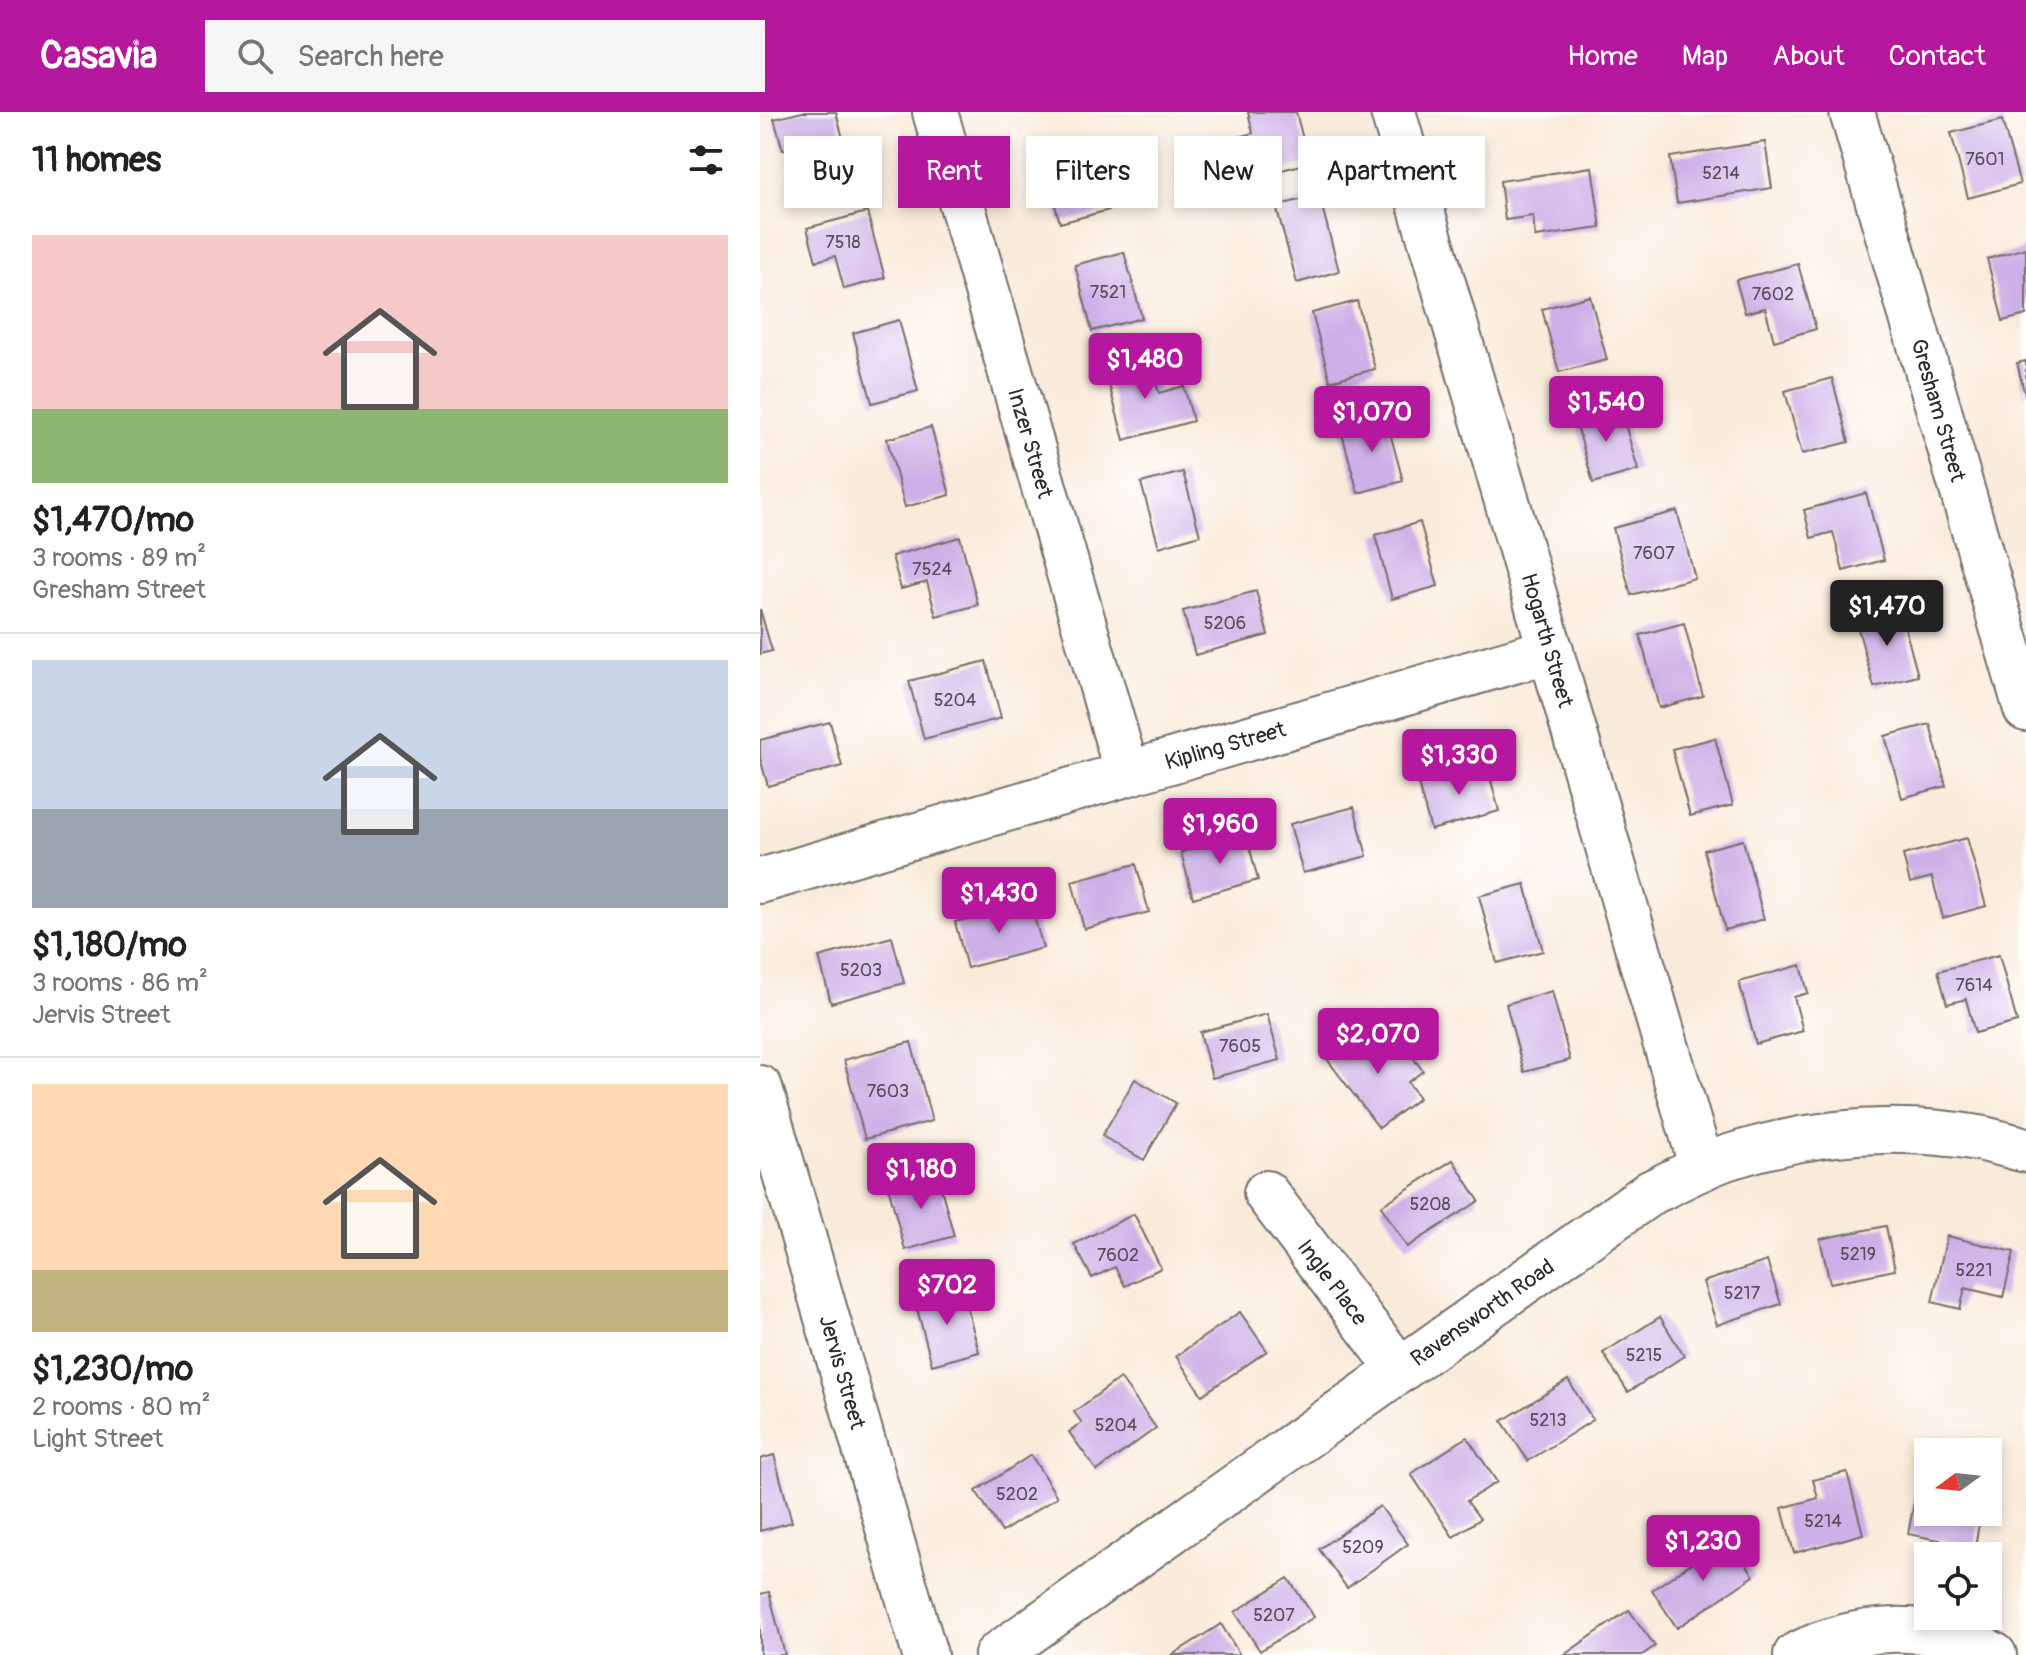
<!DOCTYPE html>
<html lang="en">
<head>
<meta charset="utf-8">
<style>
  :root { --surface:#fff; --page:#f6f6f6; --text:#222; --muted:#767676; --line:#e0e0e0; --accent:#b5179e }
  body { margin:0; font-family:Pangolin,sans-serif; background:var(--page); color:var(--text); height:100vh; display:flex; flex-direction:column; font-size:30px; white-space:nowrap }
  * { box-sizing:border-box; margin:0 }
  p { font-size:26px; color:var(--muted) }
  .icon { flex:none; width:44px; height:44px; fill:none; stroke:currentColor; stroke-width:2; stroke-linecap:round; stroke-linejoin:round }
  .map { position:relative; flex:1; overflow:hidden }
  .sheet { display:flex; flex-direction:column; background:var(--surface); width:760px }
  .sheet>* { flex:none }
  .top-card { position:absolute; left:24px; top:24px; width:760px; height:72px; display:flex; gap:16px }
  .needle { width:52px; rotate:255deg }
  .controls { position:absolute; left:1154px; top:1326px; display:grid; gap:16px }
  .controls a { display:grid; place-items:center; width:88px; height:88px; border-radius:0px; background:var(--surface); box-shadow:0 4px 12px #0003; font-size:40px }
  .price { position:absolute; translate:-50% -68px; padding:0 18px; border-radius:8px; background:var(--accent); color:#fff; font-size:26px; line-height:52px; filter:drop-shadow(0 2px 4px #0008) }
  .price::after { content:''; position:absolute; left:50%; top:48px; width:24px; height:18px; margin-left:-12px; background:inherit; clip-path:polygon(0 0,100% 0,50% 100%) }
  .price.current { background:#222; color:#fff }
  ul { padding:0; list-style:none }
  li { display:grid; align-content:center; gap:16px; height:424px; padding:0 32px }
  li+li { border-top:2px solid var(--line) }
  li span { display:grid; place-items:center; height:248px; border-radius:0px; color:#555 }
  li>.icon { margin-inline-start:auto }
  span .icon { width:144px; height:144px; fill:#fffc; stroke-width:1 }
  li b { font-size:34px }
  h2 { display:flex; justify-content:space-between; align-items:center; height:96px; padding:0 32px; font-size:34px }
  .chip { padding:0 28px; border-radius:0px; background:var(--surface); box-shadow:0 4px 12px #0003; font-size:28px; line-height:72px }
  .chip.current { background:var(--accent); color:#fff }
  header { display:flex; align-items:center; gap:48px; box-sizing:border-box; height:112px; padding:0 40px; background:var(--accent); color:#fff }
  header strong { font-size:38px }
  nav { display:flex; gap:44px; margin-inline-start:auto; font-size:28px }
  .search { width:560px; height:72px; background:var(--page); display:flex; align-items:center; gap:20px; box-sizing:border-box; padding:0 28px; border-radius:0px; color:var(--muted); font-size:30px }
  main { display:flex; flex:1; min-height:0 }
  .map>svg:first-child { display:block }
</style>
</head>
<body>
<header>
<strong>Casavia</strong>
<div class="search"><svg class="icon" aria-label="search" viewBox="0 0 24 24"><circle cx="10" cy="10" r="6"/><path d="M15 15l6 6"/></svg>Search here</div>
<nav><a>Home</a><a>Map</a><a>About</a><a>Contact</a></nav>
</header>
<main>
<section class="sheet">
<h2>11 homes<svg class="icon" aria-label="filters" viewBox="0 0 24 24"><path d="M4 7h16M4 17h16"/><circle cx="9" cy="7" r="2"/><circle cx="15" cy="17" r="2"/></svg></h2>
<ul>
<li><span style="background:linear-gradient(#f6c9c9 70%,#8fb573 0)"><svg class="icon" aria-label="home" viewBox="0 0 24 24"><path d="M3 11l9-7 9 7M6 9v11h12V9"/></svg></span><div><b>$1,470/mo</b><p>3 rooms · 89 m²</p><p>Gresham Street</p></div></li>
<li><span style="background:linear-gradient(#c9d6e8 60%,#9aa5b1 0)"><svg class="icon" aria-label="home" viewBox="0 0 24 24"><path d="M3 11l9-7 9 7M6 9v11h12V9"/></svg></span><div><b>$1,180/mo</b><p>3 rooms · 86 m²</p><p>Jervis Street</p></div></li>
<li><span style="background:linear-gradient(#ffd9b3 75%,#c2b280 0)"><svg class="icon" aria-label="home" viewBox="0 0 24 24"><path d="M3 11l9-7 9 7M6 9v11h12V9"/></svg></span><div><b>$1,230/mo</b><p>2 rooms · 80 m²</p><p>Light Street</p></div></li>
</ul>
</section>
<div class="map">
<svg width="1266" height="1543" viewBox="0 0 1266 1543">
  <rect width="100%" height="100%" fill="#fff"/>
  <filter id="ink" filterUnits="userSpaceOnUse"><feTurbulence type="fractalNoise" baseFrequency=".0125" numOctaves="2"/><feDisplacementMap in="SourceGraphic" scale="16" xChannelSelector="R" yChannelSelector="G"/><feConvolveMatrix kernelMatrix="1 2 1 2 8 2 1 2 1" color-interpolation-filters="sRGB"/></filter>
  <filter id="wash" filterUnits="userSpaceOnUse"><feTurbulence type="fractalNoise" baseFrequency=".006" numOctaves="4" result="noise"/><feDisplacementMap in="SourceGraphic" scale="32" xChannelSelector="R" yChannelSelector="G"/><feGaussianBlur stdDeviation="1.8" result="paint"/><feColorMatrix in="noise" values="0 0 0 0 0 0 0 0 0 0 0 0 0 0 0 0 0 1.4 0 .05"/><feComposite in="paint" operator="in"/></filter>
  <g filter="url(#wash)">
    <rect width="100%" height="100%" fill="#f9ebda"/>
    <g id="blocks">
      <g fill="#cdb0e7">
        <path d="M42 0H76L91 57 47 69 38 34 23 38 14 7Z"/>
        <path d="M488 0H536L549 51 486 67 475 26 493 21Z"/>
        <path d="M1242 8 1260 72 1208 86 1191 21Z"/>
        <path d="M1005 30 1012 76 917 91 910 45Z"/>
        <path d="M343 31 351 62 340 65 349 98 300 111 282 47Z"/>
        <path d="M832 55 841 116 775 125 773 104 745 108 740 69Z"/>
        <path d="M559 83 579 159 537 171 516 94Z"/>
        <path d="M107 100 125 166 84 177 75 144 56 149 47 116Z"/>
        <path d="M1266 136V203L1243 209 1227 147Z"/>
        <path d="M364 140 382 206 332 219 315 153Z"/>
        <path d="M1038 152 1056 217 1014 229 1005 196 985 201 976 168Z"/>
        <path d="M830 184 847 248 799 260 782 197Z"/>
        <path d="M597 189 615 257 570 269 552 201Z"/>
        <path d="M139 208 158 279 112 291 93 221Z"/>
        <path d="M389 246 399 281 424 274 433 309 364 328 345 258Z"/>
        <path d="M1266 249V283H1265L1257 251Z"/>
        <path d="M1072 266 1089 330 1042 342 1025 279Z"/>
        <path d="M860 294 878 358 833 371 815 306Z"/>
        <path d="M625 302 643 369 598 381 580 314Z"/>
        <path d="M171 315 190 383 145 395 127 327Z"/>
        <path d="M423 360 440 423 399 435 381 371Z"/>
        <path d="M1106 381 1124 448 1083 459 1073 420 1051 426 1044 398Z"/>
        <path d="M917 399 935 466 871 483 853 416Z"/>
        <path d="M660 410 678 474 632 487 615 423Z"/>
        <path d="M200 425 218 493 176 504 167 470 141 477 132 444Z"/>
        <path d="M496 479 508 523 435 543 423 499Z"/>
        <path d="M0 497 12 539 0 542Z"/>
        <path d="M1140 497 1158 564 1114 575 1096 509Z"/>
        <path d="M924 511 943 584 899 596 880 523Z"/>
        <path d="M226 549 241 606 164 627 149 569Z"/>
        <path d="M70 610 82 654 8 674 0 646V628Z"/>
        <path d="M1170 612 1186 674 1142 686 1125 624Z"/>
        <path d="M955 626 973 693 930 704 912 637Z"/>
        <path d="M727 653 739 699 671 718 658 672Z"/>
        <path d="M594 695 607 744 543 761 530 712Z"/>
        <path d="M486 722 498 768 433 786 421 740Z"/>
        <path d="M1207 726 1226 794 1183 806 1172 765 1150 771 1143 743Z"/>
        <path d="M983 728 1004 807 965 818 944 738Z"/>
        <path d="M376 752 389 800 324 817 312 769Z"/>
        <path d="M765 772 783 839 737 851 719 784Z"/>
        <path d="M270 790 283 836 207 856 195 810Z"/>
        <path d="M132 825 144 871 71 891 59 845Z"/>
        <path d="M1239 843 1257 910 1215 921 1206 887 1187 892 1178 859Z"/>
        <path d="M1041 853 1048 881 1034 885 1043 919 996 932 979 870Z"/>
        <path d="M792 879 810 948 764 960 746 892Z"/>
        <path d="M507 902 520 948 452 966 440 920Z"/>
        <path d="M604 919 620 941 639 927 663 959 648 970 659 986 619 1016 567 947Z"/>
        <path d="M151 930 172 1009 105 1027 84 948Z"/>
        <path d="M375 967 416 991 384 1048 342 1024Z"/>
        <path d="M693 1048 719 1089 647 1135 621 1094Z"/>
        <path d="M177 1061 194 1124 145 1138 128 1074Z"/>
        <path d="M374 1102 401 1156 365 1174 355 1155 332 1166 314 1132Z"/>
        <path d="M1126 1114 1135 1158 1070 1171 1060 1127Z"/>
        <path d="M1187 1124 1254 1140 1243 1185 1205 1176 1200 1197 1172 1190Z"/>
        <path d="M1007 1149 1021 1192 957 1213 943 1170Z"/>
        <path d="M202 1177 219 1240 172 1253 155 1189Z"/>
        <path d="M480 1200 507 1239 442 1283 416 1244Z"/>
        <path d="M900 1205 924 1244 868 1280 843 1241Z"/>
        <path d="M360 1266 396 1316 337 1359 309 1320 322 1311 314 1300Z"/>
        <path d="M808 1268 833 1308 768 1349 742 1309Z"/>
        <path d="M707 1325 737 1370 707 1389 720 1407 693 1425 651 1362Z"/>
        <path d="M14 1343 32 1410 0 1419V1347Z"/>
        <path d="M271 1343 297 1385 242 1420 216 1379Z"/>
        <path d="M1087 1360 1103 1422 1034 1441 1022 1396 1058 1386 1053 1368Z"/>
        <path d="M1157 1375 1168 1377V1400H1221L1215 1435 1148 1422Z"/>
        <path d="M620 1394 648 1432 587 1476 559 1437Z"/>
        <path d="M969 1426 994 1464 917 1516 892 1478Z"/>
        <path d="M528 1466 554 1505 500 1539 475 1500Z"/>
        <path d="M9 1480 25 1543H0V1482Z"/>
        <path d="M869 1498 895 1534 882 1543H804Z"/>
        <path d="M461 1512 480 1543H412Z"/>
      </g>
    </g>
  </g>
  <g filter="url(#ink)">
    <use href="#blocks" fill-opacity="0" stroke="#736e68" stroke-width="2"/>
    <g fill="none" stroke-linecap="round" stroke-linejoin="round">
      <g stroke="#736e68" stroke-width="48">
        <g id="minor">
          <path d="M175 0 367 661"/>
          <path d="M633 0 942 1056"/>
          <path d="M1092 0 1266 597"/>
          <path d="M0 769 791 538"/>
          <path d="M0 976 165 1543"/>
          <path d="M506 1081 640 1258"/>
          <path d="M237 1543 890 1081C916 1069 941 1054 969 1045 1050 1019 1134 1012 1218 1026 1234 1029 1250 1034 1266 1038"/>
          <path d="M1036 1543C1096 1512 1174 1507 1234 1543"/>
        </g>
      </g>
      <use href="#minor" stroke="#fff" stroke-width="44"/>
    </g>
  </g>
  <g text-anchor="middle" stroke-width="6" stroke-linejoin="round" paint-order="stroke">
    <g font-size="18" fill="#544c5a">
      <text x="1225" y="53">7601</text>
      <text x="961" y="67">5214</text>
      <text x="83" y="136">7518</text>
      <text x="348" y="186">7521</text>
      <text x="1013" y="188">7602</text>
      <text x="894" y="447">7607</text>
      <text x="172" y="463">7524</text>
      <text x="465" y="517">5206</text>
      <text x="195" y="594">5204</text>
      <text x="101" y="864">5203</text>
      <text x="1214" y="879">7614</text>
      <text x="480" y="940">7605</text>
      <text x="128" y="985">7603</text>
      <text x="670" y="1098">5208</text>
      <text x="1098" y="1148">5219</text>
      <text x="358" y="1149">7602</text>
      <text x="1214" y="1164">5221</text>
      <text x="982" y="1187">5217</text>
      <text x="884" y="1249">5215</text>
      <text x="788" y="1314">5213</text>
      <text x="356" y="1319">5204</text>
      <text x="257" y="1388">5202</text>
      <text x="1063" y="1415">5214</text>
      <text x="603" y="1441">5209</text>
      <text x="514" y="1509">5207</text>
    </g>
    <g font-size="22" fill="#2b2b2b" stroke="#fff">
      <text transform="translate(1179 298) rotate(74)" y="8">Gresham Street</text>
      <text transform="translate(271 331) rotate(74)" y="8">Inzer Street</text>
      <text transform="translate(788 528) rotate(74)" y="8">Hogarth Street</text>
      <text transform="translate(465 633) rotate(-16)" y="8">Kipling Street</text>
      <text transform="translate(573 1170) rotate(53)" y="8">Ingle Place</text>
      <text transform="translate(722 1200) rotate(-35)" y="8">Ravensworth Road</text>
      <text transform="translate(83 1260) rotate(74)" y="8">Jervis Street</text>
    </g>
  </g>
</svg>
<div class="controls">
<a><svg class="needle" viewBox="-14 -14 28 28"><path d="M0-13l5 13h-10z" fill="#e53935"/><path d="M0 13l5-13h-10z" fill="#767676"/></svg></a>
<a><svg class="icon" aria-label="locate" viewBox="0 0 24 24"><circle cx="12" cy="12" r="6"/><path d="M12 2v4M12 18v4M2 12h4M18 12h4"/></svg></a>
</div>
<b class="price" style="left:385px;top:289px">$1,480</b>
<b class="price" style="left:846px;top:332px">$1,540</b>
<b class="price" style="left:612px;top:342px">$1,070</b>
<b class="price current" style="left:1127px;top:536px">$1,470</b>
<b class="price" style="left:699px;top:685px">$1,330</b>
<b class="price" style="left:460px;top:754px">$1,960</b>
<b class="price" style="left:239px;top:823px">$1,430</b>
<b class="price" style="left:618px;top:964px">$2,070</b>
<b class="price" style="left:161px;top:1099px">$1,180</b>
<b class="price" style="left:187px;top:1215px">$702</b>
<b class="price" style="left:943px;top:1471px">$1,230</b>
<div class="top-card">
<a class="chip">Buy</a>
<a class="chip current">Rent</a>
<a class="chip">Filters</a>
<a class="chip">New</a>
<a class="chip">Apartment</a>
</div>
</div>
</main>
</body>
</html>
